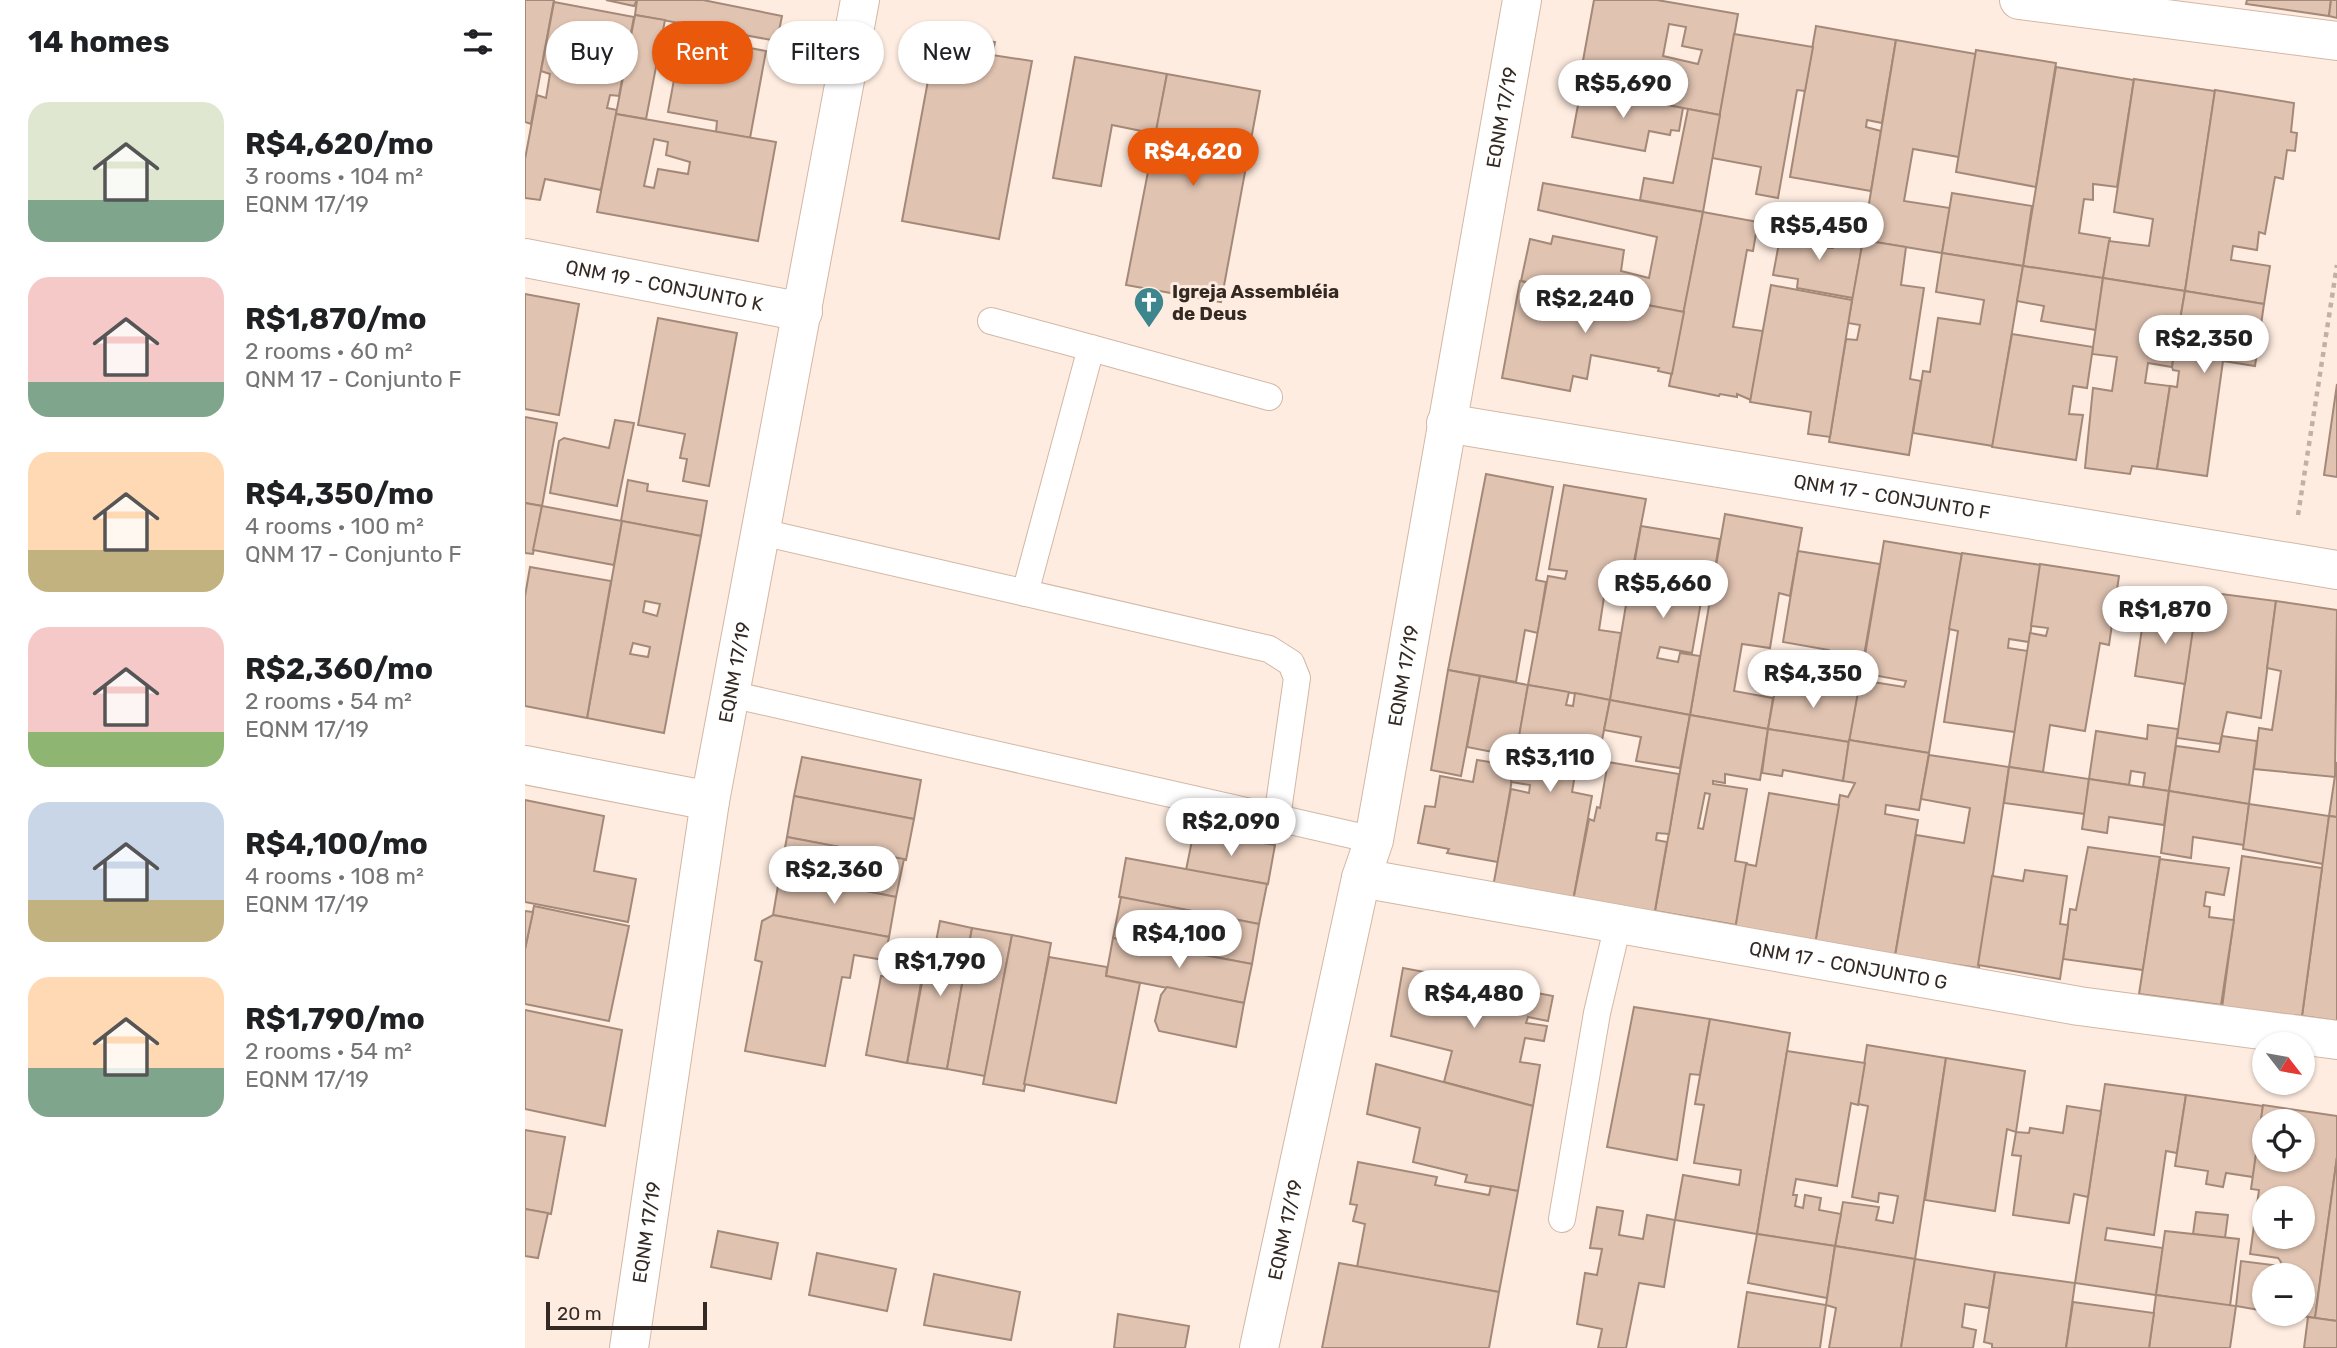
<!DOCTYPE html>
<html lang="en">
<head>
<meta charset="utf-8">
<style>
  :root { --surface:#fff; --page:#f6f6f6; --text:#202124; --muted:#757577; --accent:#ea580c }
  body { margin:0; font-family:Rubik,sans-serif; background:var(--page); color:var(--text); height:100vh; display:flex; flex-direction:column; font-size:26px; white-space:nowrap }
  * { box-sizing:border-box; margin:0 }
  p { font-size:23px; color:var(--muted) }
  .icon { flex:none; width:38px; height:38px; fill:none; stroke:currentColor; stroke-width:2; stroke-linecap:round; stroke-linejoin:round }
  .map { position:relative; flex:1; overflow:hidden }
  .sheet { display:flex; flex-direction:column; background:var(--surface); width:525px }
  .sheet>* { flex:none }
  .top-card { position:absolute; left:21px; top:21px; width:665px; height:63px; display:flex; gap:14px }
  .needle { width:46px; rotate:121deg }
  .controls { position:absolute; left:1727px; top:1032px; display:grid; gap:14px }
  .controls a { display:grid; place-items:center; width:63px; height:63px; border-radius:50%; background:var(--surface); box-shadow:0 2px 5px #0004; font-size:35px }
  .scale { position:absolute; left:21px; bottom:18px; width:161px; box-sizing:border-box; padding-left:7px; border:4px solid #352a23; border-top:0; font-size:19px; line-height:24px; white-space:nowrap; color:#352a23; -webkit-text-stroke:5px #feece0; paint-order:stroke }
  .price { position:absolute; translate:-50% -60px; padding:0 16px; border-radius:24px; background:#fff; color:#222; font-size:23px; line-height:46px; filter:drop-shadow(0 2px 4px #0008) }
  .price::after { content:''; position:absolute; left:50%; top:42px; width:21px; height:16px; margin-left:-10px; background:inherit; clip-path:polygon(0 0,100% 0,50% 100%) }
  .price.active { background:var(--accent); color:#fff }
  ul { padding:0; list-style:none }
  li { display:flex; align-items:center; gap:21px; height:175px; padding:0 28px }
  li span { display:grid; place-items:center; flex:none; width:196px; height:140px; border-radius:21px; color:#555 }
  li>.icon { margin-inline-start:auto }
  span .icon { width:84px; height:84px; fill:#fffc; stroke-width:1 }
  li b { font-size:30px }
  h2 { display:flex; justify-content:space-between; align-items:center; height:84px; padding:0 28px; font-size:30px }
  .tag { padding:0 24px; border-radius:32px; background:var(--surface); box-shadow:0 2px 5px #0004; font-size:24px; line-height:63px }
  .tag.active { background:var(--accent); color:#fff }
  main { display:flex; flex:1; min-height:0 }
  .map>svg:first-child { display:block }
</style>
</head>
<body>
<main>
<section class="sheet">
<h2>14 homes<svg class="icon" aria-label="filters" viewBox="0 0 24 24"><path d="M4 7h16M4 17h16"/><circle cx="9" cy="7" r="2"/><circle cx="15" cy="17" r="2"/></svg></h2>
<ul>
<li><span style="background:linear-gradient(#dfe7d0 70%,#7fa58c 0)"><svg class="icon" aria-label="home" viewBox="0 0 24 24"><path d="M3 11l9-7 9 7M6 9v11h12V9"/></svg></span><div><b>R$4,620/mo</b><p>3 rooms · 104 m²</p><p>EQNM 17/19</p></div></li>
<li><span style="background:linear-gradient(#f6c9c9 75%,#7fa58c 0)"><svg class="icon" aria-label="home" viewBox="0 0 24 24"><path d="M3 11l9-7 9 7M6 9v11h12V9"/></svg></span><div><b>R$1,870/mo</b><p>2 rooms · 60 m²</p><p>QNM 17 - Conjunto F</p></div></li>
<li><span style="background:linear-gradient(#ffd9b3 70%,#c2b280 0)"><svg class="icon" aria-label="home" viewBox="0 0 24 24"><path d="M3 11l9-7 9 7M6 9v11h12V9"/></svg></span><div><b>R$4,350/mo</b><p>4 rooms · 100 m²</p><p>QNM 17 - Conjunto F</p></div></li>
<li><span style="background:linear-gradient(#f6c9c9 75%,#8fb573 0)"><svg class="icon" aria-label="home" viewBox="0 0 24 24"><path d="M3 11l9-7 9 7M6 9v11h12V9"/></svg></span><div><b>R$2,360/mo</b><p>2 rooms · 54 m²</p><p>EQNM 17/19</p></div></li>
<li><span style="background:linear-gradient(#c9d6e8 70%,#c2b280 0)"><svg class="icon" aria-label="home" viewBox="0 0 24 24"><path d="M3 11l9-7 9 7M6 9v11h12V9"/></svg></span><div><b>R$4,100/mo</b><p>4 rooms · 108 m²</p><p>EQNM 17/19</p></div></li>
<li><span style="background:linear-gradient(#ffd9b3 65%,#7fa58c 0)"><svg class="icon" aria-label="home" viewBox="0 0 24 24"><path d="M3 11l9-7 9 7M6 9v11h12V9"/></svg></span><div><b>R$1,790/mo</b><p>2 rooms · 54 m²</p><p>EQNM 17/19</p></div></li>
</ul>
</section>
<div class="map">
<svg width="1812" height="1348" viewBox="0 0 1812 1348">
  <rect width="100%" height="100%" fill="#feece0"/>
  <g fill="#e0c3b1" stroke="#a48978" stroke-width="2" fill-rule="evenodd">
    <path d="M0 0H29L6 124 0 122Z"/>
    <path d="M81 0H112L109 6Z"/>
    <path d="M112 0H178L257 16 252 41 110 15Z"/>
    <path d="M1069 0H1132L1213 14 1195 115 1053 88ZM1144 24 1161 27 1157 46 1177 50 1173 64 1138 56Z"/>
    <path d="M1722 0H1806L1804 16 1721 4Z"/>
    <path d="M1806 0H1812V18L1804 16Z"/>
    <path d="M29 2 109 17 94 96 85 95 82 108 92 110 76 190 20 179 15 200 0 198V159L12 95 21 98 25 74 16 71Z"/>
    <path d="M110 15 140 20 121 119 91 114Z"/>
    <path d="M1291 26 1371 40 1357 123 1342 120 1341 127 1356 131 1346 191 1265 177Z"/>
    <path d="M146 30 208 41V45L241 51 225 138 191 132 192 121 143 112 151 69 140 67Z"/>
    <path d="M412 32 470 42 467 55 507 61 474 239 377 221Z"/>
    <path d="M1209 34 1288 47 1280 91 1272 90 1253 198 1231 194 1236 167 1187 158Z"/>
    <path d="M1371 40 1451 54 1434 157 1388 149 1379 201 1425 208 1417 253 1338 240Z"/>
    <path d="M1451 50 1531 63 1511 187 1431 172Z"/>
    <path d="M550 57 642 74 631 134 587 125 576 186 528 178Z"/>
    <path d="M1531 67 1609 80 1592 187 1568 184V200L1559 199 1554 233 1585 238 1578 278 1498 266Z"/>
    <path d="M642 74 735 91 696 302 601 285Z"/>
    <path d="M1609 79 1690 91 1660 291 1578 278 1584 241 1624 246 1628 219 1589 212Z"/>
    <path d="M1056 89 1158 108 1154 131 1146 130 1145 135 1124 131 1120 151 1047 137Z"/>
    <path d="M1690 90 1769 103 1766 132 1772 133 1770 151 1762 150 1758 179 1750 177 1740 234 1734 232 1732 250 1708 246 1706 260 1745 266 1739 304 1660 291Z"/>
    <path d="M1163 109 1195 115 1178 212 1115 200 1119 178 1148 183Z"/>
    <path d="M91 114 251 142 233 241 72 212ZM129 139 143 142 141 155 165 162 163 174 133 169 129 188 119 186Z"/>
    <path d="M1018 183 1178 212 1159 312 996 281 1005 239 1026 244 1028 236 1099 250 1096 271 1124 278 1132 237 1013 210Z"/>
    <path d="M1427 193 1507 206 1498 266 1417 253Z"/>
    <path d="M1178 212 1233 222 1228 251 1222 250 1208 327 1238 331 1226 400 1212 394V397L1195 394 1194 396 1144 386Z"/>
    <path d="M1257 227 1304 235 1302 248H1308L1311 236 1338 240 1328 298 1272 288 1273 279 1248 275Z"/>
    <path d="M1338 240 1381 247 1376 285 1399 288 1385 379 1396 381 1384 455 1304 442 1321 339 1332 340 1335 325 1323 323Z"/>
    <path d="M1417 253 1498 266 1468 446 1388 433 1398 371 1405 372 1413 318 1455 324 1459 300 1411 292Z"/>
    <path d="M1498 266 1578 278 1571 330 1516 321 1519 306 1492 301Z"/>
    <path d="M1578 278 1660 291 1647 367 1623 363 1620 383 1645 386 1632 469 1607 466 1605 474 1560 468 1568 388 1587 391 1592 357 1567 354Z"/>
    <path d="M995 281 1159 312 1147 374 1133 371 1134 368 1066 355 1062 379 1048 376 1045 391 977 378Z"/>
    <path d="M1246 285 1327 300 1305 437 1283 434 1286 412 1225 402Z"/>
    <path d="M1660 291 1739 304 1730 366 1698 361 1682 476 1632 469 1645 386 1652 387 1654 371 1648 370 1647 367Z"/>
    <path d="M0 294 54 304 34 415 0 409Z"/>
    <path d="M133 318 212 333 184 486 158 481 162 459 155 458 160 434 113 425Z"/>
    <path d="M1487 334 1568 347 1562 388 1548 386 1544 414 1558 415 1551 460 1467 447Z"/>
    <path d="M1812 384V477L1799 475Z"/>
    <path d="M0 417 32 423 17 506 0 503Z"/>
    <path d="M90 420 109 423 92 506 25 493 34 441 39 438 84 448Z"/>
    <path d="M961 474 1028 487 1011 580 1021 582 1013 633 1000 630 991 682 923 670Z"/>
    <path d="M103 480 123 484 122 491 182 501 176 536 96 521Z"/>
    <path d="M1039 485 1121 499 1108 567 1084 564 1074 630 1096 633 1085 700 1003 685 1023 576 1040 579 1042 571 1024 569Z"/>
    <path d="M0 503 17 506 8 554 0 553Z"/>
    <path d="M17 506 97 521 89 565 8 550Z"/>
    <path d="M1200 514 1277 528 1265 596 1254 593 1245 648 1217 644 1209 691 1248 698 1243 729 1165 715Z"/>
    <path d="M97 521 176 536 139 733 62 718ZM120 601 135 604 132 616 118 612ZM108 643 125 647 123 657 105 654Z"/>
    <path d="M1116 526 1195 539 1188 580 1180 579 1167 653 1135 647 1132 658 1153 662 1155 653 1175 656 1165 715 1085 700 1103 593H1107L1110 582H1106Z"/>
    <path d="M1359 541 1437 554 1404 753 1324 740 1335 680 1379 687 1381 681 1337 673Z"/>
    <path d="M1273 551 1355 564 1334 684 1300 678 1304 650 1258 642Z"/>
    <path d="M1437 553 1516 565 1504 642 1484 639 1483 648 1503 651 1490 732 1419 722 1433 631 1424 629Z"/>
    <path d="M1515 564 1594 576 1584 645 1575 643 1560 731 1525 725 1518 772 1484 767 1505 633 1521 636 1523 628 1506 626Z"/>
    <path d="M5 567 86 581 62 718 0 706V596Z"/>
    <path d="M1673 591 1751 601 1736 718 1702 712 1695 744 1652 738Z"/>
    <path d="M1751 601 1812 610 1810 777 1729 769 1734 728 1747 730 1756 671 1742 668Z"/>
    <path d="M1620 608 1670 615 1660 684 1610 676Z"/>
    <path d="M923 670 955 676 936 776 906 770Z"/>
    <path d="M955 676 1003 685 973 862 922 853 924 849 893 843 900 806 910 807 915 776 948 782 952 760 971 763 973 753 942 747Z"/>
    <path d="M1252 679 1333 692 1324 742 1243 729Z"/>
    <path d="M1003 685 1044 692 1041 705 1048 706 1050 693 1085 700 1073 760 1053 757 1047 792 1067 796 1048 901 968 887 986 789 1004 793 1005 785 986 782Z"/>
    <path d="M1085 700 1165 715 1155 768 1111 761 1116 737 1079 730Z"/>
    <path d="M1165 715 1243 729 1235 780 1200 774V783L1188 781V784L1222 789 1210 861 1222 863 1211 925 1130 911ZM1180 793 1185 794 1178 829 1173 828Z"/>
    <path d="M1623 725 1653 729 1644 791 1618 787 1620 773 1606 771 1604 785 1564 779 1571 731 1622 739Z"/>
    <path d="M1243 729 1324 742 1318 781 1258 770 1257 776 1237 773Z"/>
    <path d="M1697 736 1732 741 1724 804 1644 791 1651 746 1694 752Z"/>
    <path d="M1324 740 1404 753 1394 810 1361 805 1360 814 1393 820 1370 956 1290 944 1315 795 1323 797 1330 783 1318 781Z"/>
    <path d="M1404 755 1484 767 1454 968 1370 956 1391 835 1439 843 1445 808 1396 799Z"/>
    <path d="M277 757 396 780 389 819 269 796Z"/>
    <path d="M1083 762 1154 774 1144 834 1132 833 1131 840 1142 842 1129 916 1048 901 1064 819 1069 821 1072 807 1075 808Z"/>
    <path d="M1812 762V817L1804 816Z"/>
    <path d="M1484 767 1564 779 1560 814 1479 803Z"/>
    <path d="M1564 779 1644 791 1639 825 1584 817 1582 833 1557 829Z"/>
    <path d="M1644 791 1724 804 1719 845 1668 837 1666 858 1636 853Z"/>
    <path d="M1244 793 1314 805 1290 944 1210 930 1221 864 1231 866Z"/>
    <path d="M269 796 389 819 381 860 262 837Z"/>
    <path d="M0 800 79 816 69 871 111 879 103 922 0 902Z"/>
    <path d="M1724 804 1804 816 1798 864 1718 849Z"/>
    <path d="M1804 816 1812 817V1021L1777 1016Z"/>
    <path d="M669 831 750 845 743 884 661 870Z"/>
    <path d="M262 837 379 859 371 897 255 874Z"/>
    <path d="M1563 847 1635 857 1618 970 1538 959 1545 909 1551 910Z"/>
    <path d="M1717 856 1797 868 1777 1016 1697 1008Z"/>
    <path d="M601 858 742 884 734 924 594 897Z"/>
    <path d="M1635 859 1704 868 1699 895 1681 892 1679 906 1685 907 1684 917 1709 920 1696 1005 1614 994Z"/>
    <path d="M1500 870 1542 876 1535 924 1543 925 1535 979 1453 965 1467 876 1498 881Z"/>
    <path d="M255 874 371 897 364 937 248 915Z"/>
    <path d="M596 897 734 924 727 964 588 938Z"/>
    <path d="M9 906 104 926 84 1021 0 1004V949Z"/>
    <path d="M0 911 8 912 0 949Z"/>
    <path d="M248 915 364 937 359 960 329 955 325 978 317 977 300 1066 220 1051 237 962 230 960 237 921Z"/>
    <path d="M415 921 447 928 422 1069 382 1063 399 972 405 973Z"/>
    <path d="M447 928 487 935 460 1076 422 1069Z"/>
    <path d="M487 935 526 943 499 1091 458 1084Z"/>
    <path d="M588 938 727 964 719 1003 581 976Z"/>
    <path d="M524 957 582 967 581 976 615 983 591 1103 499 1084Z"/>
    <path d="M878 968 1028 996 1023 1021 1003 1017 1001 1023 1022 1026 1019 1041 1000 1038 995 1062 1015 1065 1008 1106 919 1082 927 1051 866 1036Z"/>
    <path d="M356 976 396 983 382 1063 341 1055Z"/>
    <path d="M642 987 719 1003 711 1047 634 1031 630 1021 636 995Z"/>
    <path d="M1109 1007 1185 1019 1175 1075 1165 1074 1152 1160 1082 1147Z"/>
    <path d="M0 1010 97 1030 80 1126 0 1109Z"/>
    <path d="M1185 1019 1265 1033 1232 1234 1150 1220 1158 1175 1214 1185 1216 1170 1169 1163 1179 1105 1170 1104Z"/>
    <path d="M1342 1045 1421 1058 1390 1259 1310 1246 1318 1202 1354 1207 1351 1220 1368 1223 1373 1196 1354 1193 1353 1202 1327 1197 1343 1106 1333 1104Z"/>
    <path d="M1262 1051 1340 1063 1333 1105 1326 1103 1312 1186 1271 1179 1268 1195H1272L1270 1206 1278 1208 1280 1195 1296 1198 1294 1210 1316 1214 1310 1246 1232 1234Z"/>
    <path d="M1421 1058 1500 1071 1491 1132 1482 1129 1470 1211 1400 1200Z"/>
    <path d="M851 1064 1008 1106 993 1191 940 1182 942 1175 888 1162 895 1128 842 1114Z"/>
    <path d="M1580 1084 1661 1095 1652 1153 1641 1151 1629 1235 1582 1228 1580 1240 1638 1248 1631 1295 1550 1283Z"/>
    <path d="M1661 1095 1738 1106 1728 1177 1701 1173 1698 1187 1681 1184 1683 1171 1650 1166Z"/>
    <path d="M1738 1105 1812 1116V1157L1790 1318 1765 1314H1778V1276H1740V1311L1711 1306 1716 1261 1755 1266 1756 1262 1753 1258 1725 1254 1734 1190 1726 1189ZM1740 1122H1778V1160H1740ZM1740 1199H1778V1237H1740Z"/>
    <path d="M1542 1106 1576 1111 1563 1197 1549 1194 1544 1223 1488 1215 1496 1156 1487 1155 1491 1132 1504 1133 1505 1128 1538 1133Z"/>
    <path d="M0 1130 40 1137 26 1214 0 1209Z"/>
    <path d="M1812 1157V1321L1790 1318Z"/>
    <path d="M833 1162 912 1177 910 1185 964 1195 966 1186 993 1191 974 1292 832 1267 840 1224 828 1221 832 1205 825 1204Z"/>
    <path d="M1072 1207 1098 1211 1094 1235 1118 1239 1122 1215 1150 1220 1139 1287 1114 1283 1101 1348H1073L1077 1329 1052 1324 1060 1273 1072 1275 1077 1249 1065 1248Z"/>
    <path d="M0 1209 23 1213 13 1258 0 1256Z"/>
    <path d="M1671 1212 1703 1215 1700 1238 1668 1234Z"/>
    <path d="M193 1231 253 1243 246 1279 186 1267Z"/>
    <path d="M1640 1231 1714 1239 1705 1306 1631 1295Z"/>
    <path d="M1232 1234 1310 1246 1302 1298 1223 1283Z"/>
    <path d="M1310 1246 1390 1259 1376 1348H1304L1311 1308 1301 1305Z"/>
    <path d="M292 1253 371 1269 362 1311 284 1295Z"/>
    <path d="M1390 1259 1470 1272 1464 1308 1440 1304 1437 1327 1451 1330 1448 1348H1376Z"/>
    <path d="M814 1263 974 1292 964 1348H797Z"/>
    <path d="M1470 1272 1550 1283 1541 1348H1467V1344L1459 1342Z"/>
    <path d="M409 1274 495 1292 486 1340 399 1325Z"/>
    <path d="M1222 1292 1301 1305 1295 1348H1213Z"/>
    <path d="M1631 1295 1711 1306 1705 1348H1624Z"/>
    <path d="M1548 1302 1629 1313 1624 1348H1541Z"/>
    <path d="M593 1314 664 1326 660 1348H589Z"/>
    <path d="M1783 1317 1812 1321V1348H1779Z"/>
  </g>
  <g fill="none" stroke-linecap="round" stroke-linejoin="round">
    <g stroke="#d3b7a5" stroke-width="28">
      <g id="lane">
        <path d="M466 321 566 348"/>
        <path d="M236 532 744 649 766 663 772 678 752 818"/>
        <path d="M500 593 566 348 744 397"/>
        <path d="M205 694 849 840"/>
        <path d="M1037 1219 1072 1013 1093 924"/>
      </g>
    </g>
    <g stroke="#d3b7a5" stroke-width="40">
      <g id="street">
        <path d="M1494 0 1812 41"/>
        <path id="s1" d="M0 258 278 312"/>
        <path id="s2" d="M921 423 1812 570"/>
        <path d="M0 765 185 801"/>
        <path id="s3" d="M836 878 1554 1006 1812 1040"/>
        <path id="s4" d="M104 1348 185 801 335 0"/>
        <path id="s5" d="M734 1348 836 878 849 840 997 0"/>
      </g>
    </g>
    <path stroke="#c0b0a6" stroke-width="4.5" stroke-dasharray="5 5" stroke-linecap="butt" d="M1773 515 1812 265"/>
    <use href="#lane" stroke="#fff" stroke-width="26"/>
    <use href="#street" stroke="#fff" stroke-width="38"/>
  </g>
  <defs>
    <g id="church-pin" transform="scale(1.575)"><path d="M0 17L-7.5 6A9.5 9.5 0 1 1 7.5 6Z" fill="#3e868d" stroke="#feece0"/><path d="M-1.2-6h2.4v3.5h3.3v2.4h-3.3V6h-2.4V-.1h-3.3v-2.4h3.3Z" fill="#fff"/></g>
  </defs>
  <g fill-rule="evenodd">
    <use href="#church-pin" x="624" y="302"/>
  </g>
  <g text-anchor="middle" stroke-width="6" stroke-linejoin="round" paint-order="stroke">
    <g font-size="19" fill="#352a23" stroke="#feece0">
      <text dy="7" stroke="none"><textPath href="#s5" startOffset="1255">EQNM 17/19</textPath></text>
      <text dy="7" stroke="none"><textPath href="#s1" startOffset="142">QNM 19 - CONJUNTO K</textPath></text>
      <text dy="7" stroke="none"><textPath href="#s2" startOffset="452">QNM 17 - CONJUNTO F</textPath></text>
      <text dy="7" stroke="none"><textPath href="#s4" startOffset="684">EQNM 17/19</textPath></text>
      <text dy="7" stroke="none"><textPath href="#s5" startOffset="688">EQNM 17/19</textPath></text>
      <text dy="7" stroke="none"><textPath href="#s3" startOffset="495">QNM 17 - CONJUNTO G</textPath></text>
      <text dy="7" stroke="none"><textPath href="#s5" startOffset="121">EQNM 17/19</textPath></text>
      <text dy="7" stroke="none"><textPath href="#s4" startOffset="117">EQNM 17/19</textPath></text>
    </g>
    <g font-size="19" font-weight="bold" fill="#352a23" stroke="#feece0" text-anchor="start">
      <text x="647" y="298">Igreja Assembléia<tspan x="647" dy="22">de Deus</tspan></text>
    </g>
  </g>
</svg>
<div class="controls">
<a><svg class="needle" viewBox="-14 -14 28 28"><path d="M0-13l5 13h-10z" fill="#e53935"/><path d="M0 13l5-13h-10z" fill="#757577"/></svg></a>
<a><svg class="icon" aria-label="locate" viewBox="0 0 24 24"><circle cx="12" cy="12" r="6"/><path d="M12 2v4M12 18v4M2 12h4M18 12h4"/></svg></a>
<a>+</a>
<a>−</a>
</div>
<div class="scale">20 m</div>
<b class="price" style="left:1098px;top:120px">R$5,690</b>
<b class="price active" style="left:668px;top:188px">R$4,620</b>
<b class="price" style="left:1294px;top:262px">R$5,450</b>
<b class="price" style="left:1060px;top:335px">R$2,240</b>
<b class="price" style="left:1679px;top:375px">R$2,350</b>
<b class="price" style="left:1138px;top:620px">R$5,660</b>
<b class="price" style="left:1640px;top:646px">R$1,870</b>
<b class="price" style="left:1288px;top:710px">R$4,350</b>
<b class="price" style="left:1025px;top:794px">R$3,110</b>
<b class="price" style="left:706px;top:858px">R$2,090</b>
<b class="price" style="left:309px;top:906px">R$2,360</b>
<b class="price" style="left:654px;top:970px">R$4,100</b>
<b class="price" style="left:415px;top:998px">R$1,790</b>
<b class="price" style="left:949px;top:1030px">R$4,480</b>
<div class="top-card">
<a class="tag">Buy</a>
<a class="tag active">Rent</a>
<a class="tag">Filters</a>
<a class="tag">New</a>
</div>
</div>
</main>
</body>
</html>
